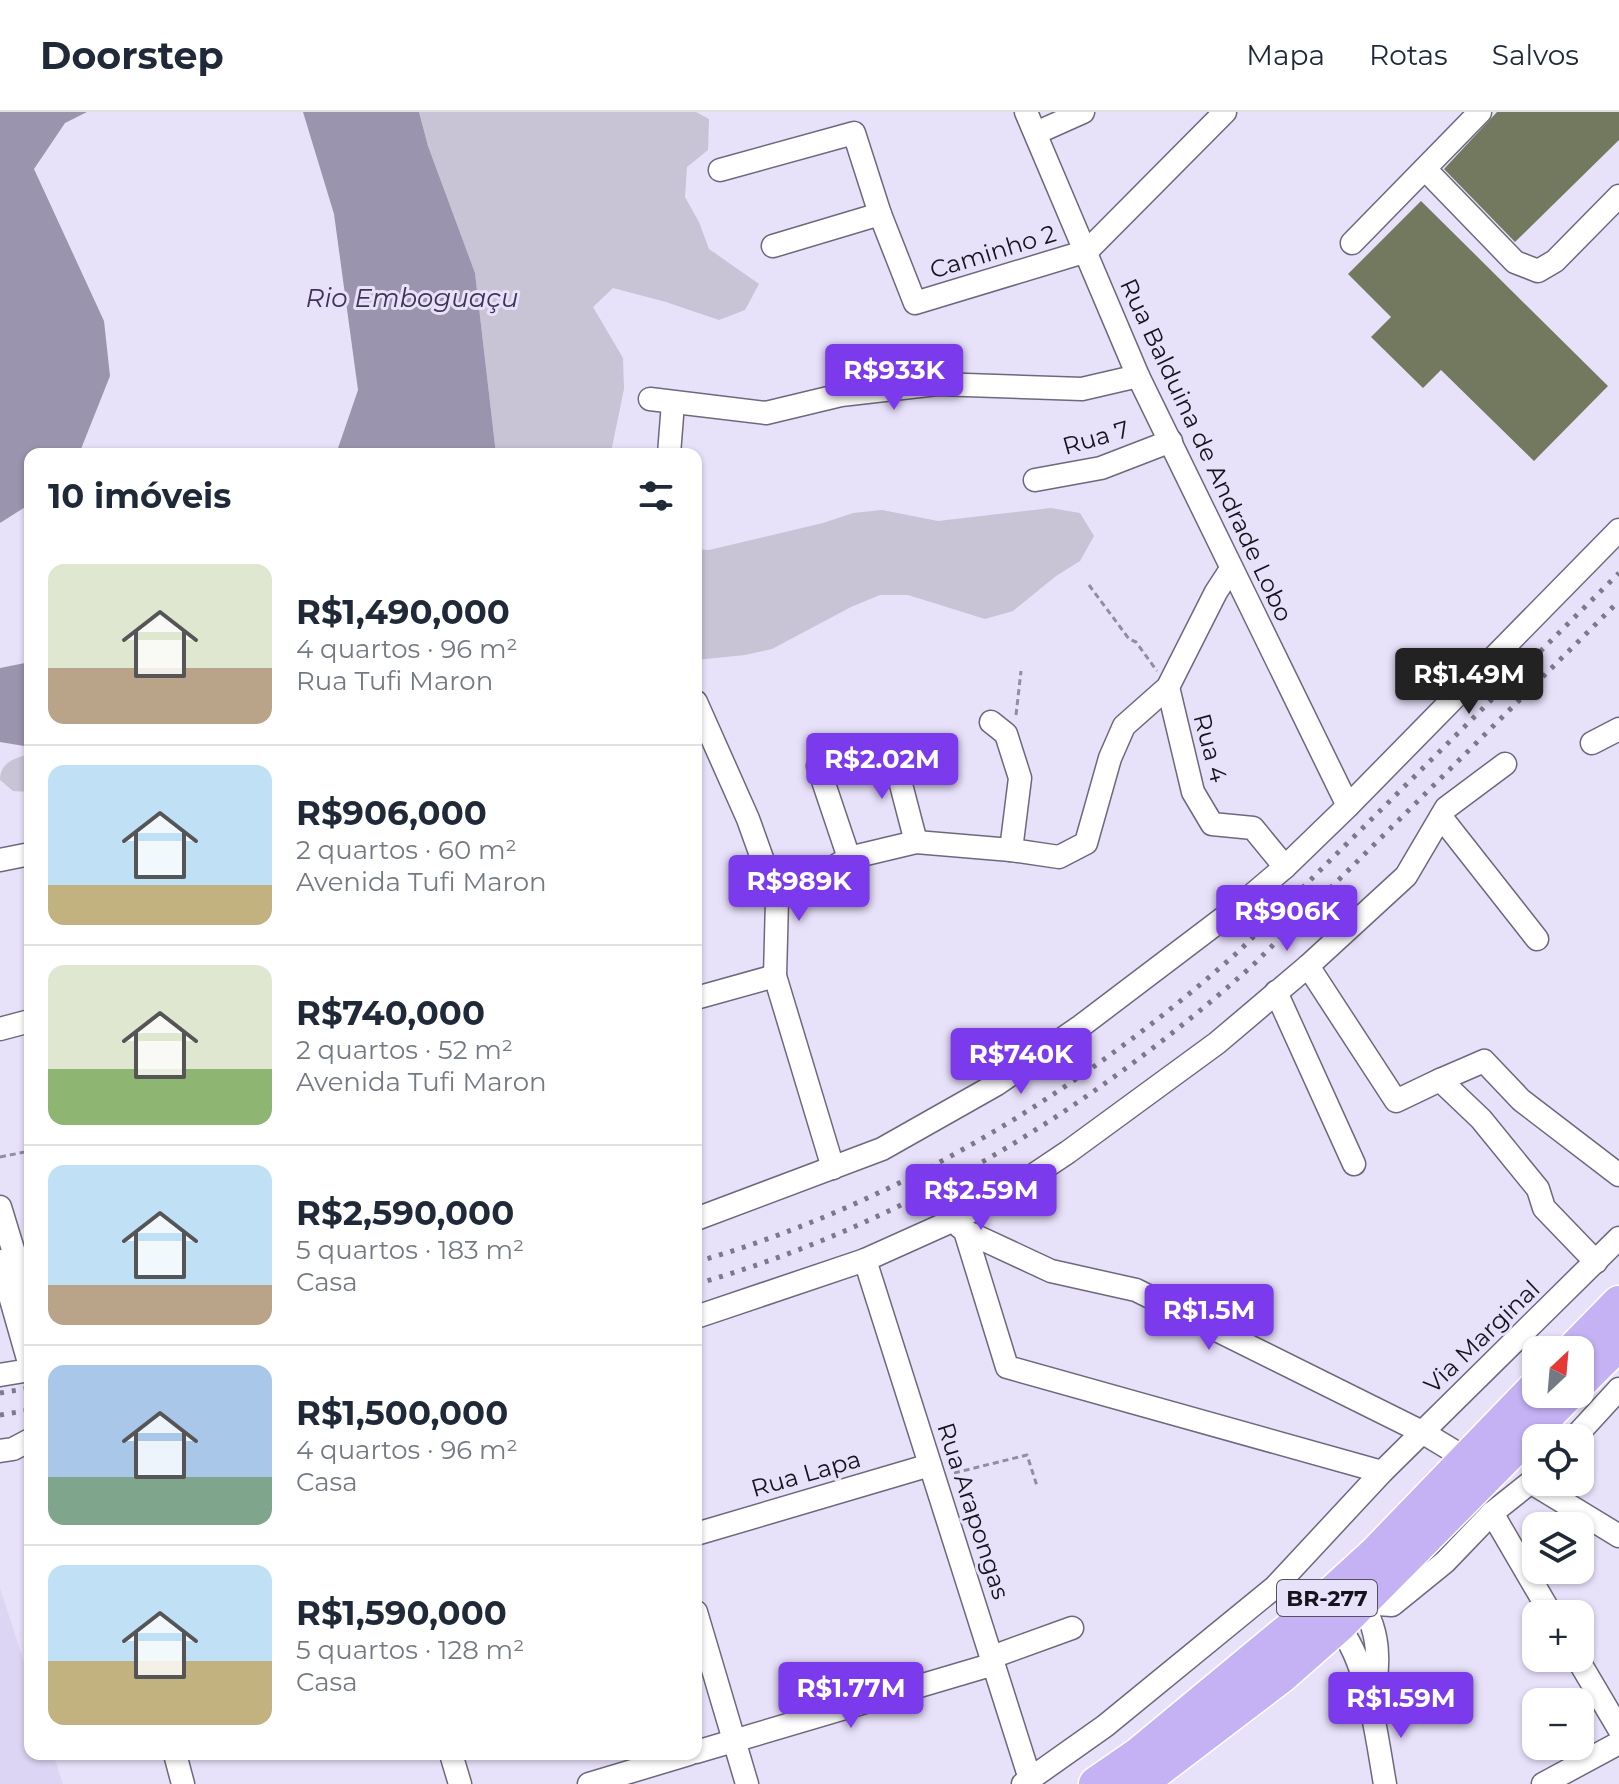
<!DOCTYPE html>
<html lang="pt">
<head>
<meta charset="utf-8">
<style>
  :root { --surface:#fff; --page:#f2f2f3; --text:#1f2937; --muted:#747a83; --line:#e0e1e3; --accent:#7c3aed }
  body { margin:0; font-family:Montserrat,sans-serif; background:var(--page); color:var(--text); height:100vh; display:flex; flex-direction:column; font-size:30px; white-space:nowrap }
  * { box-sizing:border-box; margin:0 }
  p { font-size:26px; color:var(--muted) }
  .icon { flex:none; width:44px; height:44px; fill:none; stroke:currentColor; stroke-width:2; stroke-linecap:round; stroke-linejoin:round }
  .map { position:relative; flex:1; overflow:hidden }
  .details { position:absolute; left:24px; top:336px; width:678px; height:1312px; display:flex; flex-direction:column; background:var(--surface); border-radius:16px; box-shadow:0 2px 6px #0004 }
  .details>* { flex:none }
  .needle { width:52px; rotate:26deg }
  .fabs { position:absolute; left:1522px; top:1224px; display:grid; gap:16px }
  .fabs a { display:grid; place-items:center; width:72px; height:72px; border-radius:16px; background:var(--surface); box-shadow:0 2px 6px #0004; font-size:40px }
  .price { position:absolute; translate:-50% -68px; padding:0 18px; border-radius:8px; background:var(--accent); color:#fff; font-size:26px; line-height:52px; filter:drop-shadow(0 2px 4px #0008) }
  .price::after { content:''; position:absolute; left:50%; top:48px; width:24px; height:18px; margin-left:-12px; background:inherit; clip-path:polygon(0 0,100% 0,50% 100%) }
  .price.on { background:#222; color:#fff }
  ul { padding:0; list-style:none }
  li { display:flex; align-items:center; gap:24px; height:200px; padding:0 24px }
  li+li { border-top:2px solid var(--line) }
  li span { display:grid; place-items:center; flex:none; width:224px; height:160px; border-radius:16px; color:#555 }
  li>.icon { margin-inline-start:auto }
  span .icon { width:96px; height:96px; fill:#fffc; stroke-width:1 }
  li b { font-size:34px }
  h2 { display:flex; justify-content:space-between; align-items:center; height:96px; padding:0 24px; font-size:34px }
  header { display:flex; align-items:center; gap:48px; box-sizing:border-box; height:112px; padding:0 40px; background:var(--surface); border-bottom:2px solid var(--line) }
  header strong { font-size:38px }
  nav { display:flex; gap:44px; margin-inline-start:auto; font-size:28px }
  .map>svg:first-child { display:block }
</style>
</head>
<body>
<header>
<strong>Doorstep</strong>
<nav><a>Mapa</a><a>Rotas</a><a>Salvos</a></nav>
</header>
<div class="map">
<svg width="1619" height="1672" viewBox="0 0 1619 1672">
  <rect width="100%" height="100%" fill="#e8e1fa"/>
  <path fill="#ddd5f4" d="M0 1476 30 1569V1642H53L63 1672H0Z"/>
  <g fill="#c8c3d5">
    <path d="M419 0H696L709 7 708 38 687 55 685 85 699 110 709 137 759 172 745 198 719 208 666 190 613 176 593 195 623 246 624 277 612 335 608 342H496L475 161 428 34Z"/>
    <path d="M1051 396 1080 401 1094 424 1080 449 1056 464 1013 499 985 507 908 483H880L851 495 772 537 745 543 696 548V437L709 438 823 411 853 401 882 398 938 409Z"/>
    <path d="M30 642V680L13 679 0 668C0 650 15 646 30 642Z"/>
  </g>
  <g fill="#9b94af">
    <path d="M0 0H87L65 11 34 57 104 209 110 264 79 342H30V392L0 411Z"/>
    <path d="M303 0H419L428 34 475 161 496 342H336L358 278 334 102Z"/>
    <path d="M30 550V635L0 630V556Z"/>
  </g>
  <g fill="#72795f">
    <path d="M1497 0H1619V28L1515 130 1444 57Z"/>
    <path d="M1421 89 1608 274 1534 349 1441 258 1423 276 1371 225 1391 205 1348 162Z"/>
  </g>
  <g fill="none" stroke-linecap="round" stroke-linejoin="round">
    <g stroke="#6e687d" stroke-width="25">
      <g id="minor">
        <path d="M1026 0 1138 264 1348 694"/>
        <path d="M1036 21 1083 0"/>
        <path d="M1425 57 1515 150 1538 159 1555 149 1619 84"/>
        <path d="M720 58 854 21 880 102 915 191 1087 139 1225 0"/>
        <path d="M1352 131 1480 0"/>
        <path d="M773 134 880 102"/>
        <path d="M650 287 766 301 841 283 937 272 1082 277 1138 264"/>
        <path d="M669 342 673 291"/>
        <path d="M1035 368 1101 356 1171 329"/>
        <path d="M1168 575 1193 680 1212 712 1253 716 1285 755"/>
        <path d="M696 590 748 707 777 788 775 864 833 1056"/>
        <path d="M991 610 1006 622 1020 666 1011 738"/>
        <path d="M1592 631 1619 617"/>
        <path d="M892 638 916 730"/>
        <path d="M818 654 849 746"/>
        <path d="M1441 705 1537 827"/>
        <path d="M0 748 30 742"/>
        <path d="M777 788 849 746 916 730 1011 738 1059 745 1086 731 1110 646 1124 614 1168 575 1216 480 1231 457"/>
        <path d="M1308 854 1396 989 1440 968 1481 1007 1538 1077 1544 1096 1596 1150"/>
        <path d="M1276 880 1354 1052"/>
        <path d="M696 886 775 864"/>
        <path d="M0 917 30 909"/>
        <path d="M1440 968 1484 949 1521 988 1619 1063"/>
        <path d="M0 1095 30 1193"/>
        <path d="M696 1107 882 1037 997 972 1081 914 1238 795 1285 755 1348 694 1619 418"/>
        <path d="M960 1115 965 1119 1007 1255 1382 1360"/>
        <path d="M965 1119 1051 1159 1136 1178 1422 1320 1465 1346"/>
        <path d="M865 1148 1030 1667"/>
        <path d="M0 1149 30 1254"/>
        <path d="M696 1205 865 1148 954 1108 1005 1082 1068 1040 1217 931 1308 854 1406 764 1446 696 1505 652"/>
        <path d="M0 1263 30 1258"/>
        <path d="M1574 1326 1619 1277"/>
        <path d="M0 1339 13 1337 30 1328"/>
        <path d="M1532 1371 1619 1424"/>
        <path d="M1492 1401 1551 1502"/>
        <path d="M696 1422 930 1353"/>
        <path d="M1355 1483C1382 1515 1380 1554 1372 1592"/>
        <path d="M1362 1491 1392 1493 1445 1450 1492 1401 1536 1366"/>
        <path d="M696 1500 747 1672"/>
        <path d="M1330 1505C1368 1540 1376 1623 1385 1672"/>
        <path d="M992 1545 1072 1516"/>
        <path d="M1577 1546 1619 1617"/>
        <path d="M696 1640 994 1552"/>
        <path d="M175 1642 183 1672"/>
        <path d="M451 1642 460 1672"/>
        <path d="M589 1672 689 1642"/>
        <path d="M1023 1672 1105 1614 1275 1475 1382 1360 1619 1126"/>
        <path d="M1543 1672 1619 1631"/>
      </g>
    </g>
    <g stroke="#fff" stroke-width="37">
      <g id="highway">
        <path d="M1573 1238 1619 1191"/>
        <path d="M1580 1270 1619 1231"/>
        <path d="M1096 1672 1138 1643 1318 1494 1376 1441 1536 1275"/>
        <path d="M1139 1672 1281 1564 1339 1513 1568 1282"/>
      </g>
    </g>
    <g stroke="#928d9f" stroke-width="3" stroke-dasharray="6 4" stroke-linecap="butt">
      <path d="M1089 473 1129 527 1136 530 1157 559"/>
      <path d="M1016 603 1021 559"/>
      <path d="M0 1045 30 1039"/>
      <path d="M954 1361 1027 1343 1037 1374"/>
    </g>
    <use href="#minor" stroke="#fff" stroke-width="22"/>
    <use href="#highway" stroke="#c5b2f5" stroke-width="34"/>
    <g stroke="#7e798a" stroke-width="5" stroke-dasharray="4 8" stroke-linecap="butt">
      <path d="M696 1150C898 1092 1083 978 1239 839L1619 461"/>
      <path d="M696 1172C904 1113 1093 996 1253 853L1619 489"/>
      <path d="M0 1281 30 1276"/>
      <path d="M0 1303 30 1298"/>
    </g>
  </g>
  <g text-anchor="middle" stroke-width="6" stroke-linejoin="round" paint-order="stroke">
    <rect fill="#e8e1fa" stroke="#54515e" stroke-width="2" x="1277" y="1468" width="100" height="36" rx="6"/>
    <g font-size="22" font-weight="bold" fill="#15131b">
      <text x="1327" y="1494">BR-277</text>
    </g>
    <g font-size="24" fill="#15131b" stroke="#e8e1fa">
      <text transform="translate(993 140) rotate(-17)" y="8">Caminho 2</text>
      <text transform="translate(1096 326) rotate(-16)" y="8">Rua 7</text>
      <text transform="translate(1206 338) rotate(65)" y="8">Rua Balduina de Andrade Lobo</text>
      <text transform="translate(1210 636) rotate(75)" y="8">Rua 4</text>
      <text transform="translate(1482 1225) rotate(-44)" y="8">Via Marginal</text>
      <text transform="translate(806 1362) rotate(-16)" y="8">Rua Lapa</text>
      <text transform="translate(973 1399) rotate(72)" y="8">Rua Arapongas</text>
    </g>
    <g font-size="26" font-style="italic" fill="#40335b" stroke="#e8e1fa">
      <text x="412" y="195">Rio Emboguaçu</text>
    </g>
  </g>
</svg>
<div class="fabs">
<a><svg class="needle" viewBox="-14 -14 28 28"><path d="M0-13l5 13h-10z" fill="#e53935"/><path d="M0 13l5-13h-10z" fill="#747a83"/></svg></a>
<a><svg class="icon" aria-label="locate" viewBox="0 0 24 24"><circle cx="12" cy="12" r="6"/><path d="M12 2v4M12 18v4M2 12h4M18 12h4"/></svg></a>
<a><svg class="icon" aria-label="layers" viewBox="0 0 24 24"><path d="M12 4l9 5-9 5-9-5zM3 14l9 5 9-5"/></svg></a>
<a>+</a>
<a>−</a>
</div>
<b class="price" style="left:894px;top:300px">R$933K</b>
<b class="price on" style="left:1469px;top:604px">R$1.49M</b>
<b class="price" style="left:882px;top:689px">R$2.02M</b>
<b class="price" style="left:799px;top:811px">R$989K</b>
<b class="price" style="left:1287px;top:841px">R$906K</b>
<b class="price" style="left:1021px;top:984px">R$740K</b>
<b class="price" style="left:981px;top:1120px">R$2.59M</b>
<b class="price" style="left:1209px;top:1240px">R$1.5M</b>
<b class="price" style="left:851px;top:1618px">R$1.77M</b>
<b class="price" style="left:1401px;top:1628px">R$1.59M</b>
<section class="details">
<h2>10 imóveis<svg class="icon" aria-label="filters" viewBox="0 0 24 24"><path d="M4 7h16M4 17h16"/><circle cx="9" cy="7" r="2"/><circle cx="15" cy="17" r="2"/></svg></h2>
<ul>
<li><span style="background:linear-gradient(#dfe7d0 65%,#b9a48a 0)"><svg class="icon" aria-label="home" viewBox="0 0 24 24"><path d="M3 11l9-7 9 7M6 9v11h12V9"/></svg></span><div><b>R$1,490,000</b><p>4 quartos · 96 m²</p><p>Rua Tufi Maron</p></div></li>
<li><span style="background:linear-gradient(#bfe0f5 75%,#c2b280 0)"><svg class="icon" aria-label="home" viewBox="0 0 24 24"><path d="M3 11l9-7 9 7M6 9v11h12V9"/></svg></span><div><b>R$906,000</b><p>2 quartos · 60 m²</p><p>Avenida Tufi Maron</p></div></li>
<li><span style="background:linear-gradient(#dfe7d0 65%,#8fb573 0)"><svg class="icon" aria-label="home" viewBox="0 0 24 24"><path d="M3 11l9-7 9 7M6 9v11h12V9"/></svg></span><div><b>R$740,000</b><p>2 quartos · 52 m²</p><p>Avenida Tufi Maron</p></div></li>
<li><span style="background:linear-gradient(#bfe0f5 75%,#b9a48a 0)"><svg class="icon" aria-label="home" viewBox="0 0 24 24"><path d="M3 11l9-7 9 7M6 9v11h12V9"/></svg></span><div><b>R$2,590,000</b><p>5 quartos · 183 m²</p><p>Casa</p></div></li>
<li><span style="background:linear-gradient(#a9c7e8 70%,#7fa58c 0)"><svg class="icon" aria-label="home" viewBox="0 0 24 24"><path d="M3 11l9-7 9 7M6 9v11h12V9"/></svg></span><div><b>R$1,500,000</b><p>4 quartos · 96 m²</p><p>Casa</p></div></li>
<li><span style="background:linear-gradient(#bfe0f5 60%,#c2b280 0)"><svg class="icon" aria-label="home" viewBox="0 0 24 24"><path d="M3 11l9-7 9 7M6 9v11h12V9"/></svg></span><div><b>R$1,590,000</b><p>5 quartos · 128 m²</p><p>Casa</p></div></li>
</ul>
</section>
</div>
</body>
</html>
